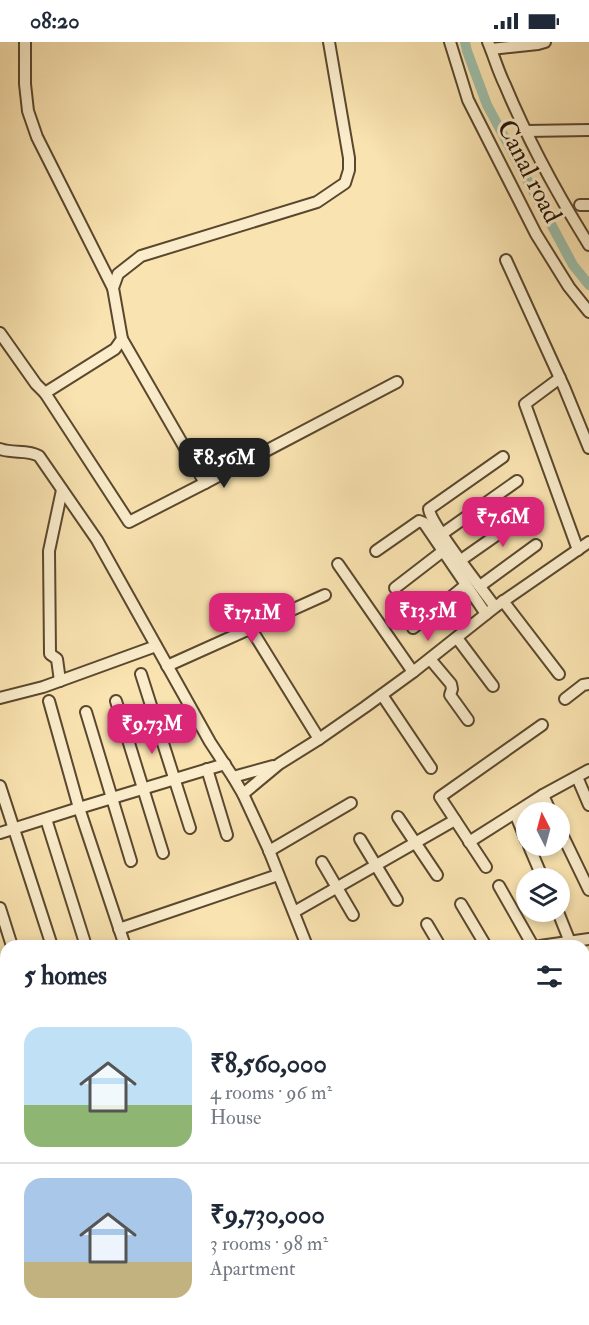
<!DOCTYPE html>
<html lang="en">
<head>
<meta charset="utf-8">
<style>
  :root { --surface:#fff; --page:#f2f2f3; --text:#1f2937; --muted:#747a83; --line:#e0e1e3; --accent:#db2777 }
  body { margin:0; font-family:"IM FELL Double Pica",serif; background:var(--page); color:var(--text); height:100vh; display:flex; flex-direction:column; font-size:22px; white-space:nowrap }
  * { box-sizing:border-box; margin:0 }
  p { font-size:20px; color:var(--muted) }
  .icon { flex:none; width:33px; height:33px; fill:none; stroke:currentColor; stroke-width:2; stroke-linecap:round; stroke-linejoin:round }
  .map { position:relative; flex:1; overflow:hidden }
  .details { position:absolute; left:0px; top:898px; width:590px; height:386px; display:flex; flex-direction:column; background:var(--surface); border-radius:18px 18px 0 0; box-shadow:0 3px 9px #0003 }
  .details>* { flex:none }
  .needle { width:39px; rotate:354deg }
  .controls { position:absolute; left:516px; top:760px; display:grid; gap:12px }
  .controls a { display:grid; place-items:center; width:54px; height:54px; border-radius:50%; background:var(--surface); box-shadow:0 3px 9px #0003; font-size:30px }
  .price { position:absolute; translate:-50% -51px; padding:0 14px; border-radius:12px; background:var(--accent); color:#fff; font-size:20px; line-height:39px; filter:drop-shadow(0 2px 3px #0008) }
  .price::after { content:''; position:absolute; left:50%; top:36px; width:18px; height:14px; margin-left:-9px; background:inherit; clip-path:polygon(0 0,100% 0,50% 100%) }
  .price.selected { background:#222; color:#fff }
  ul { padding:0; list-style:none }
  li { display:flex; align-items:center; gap:18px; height:150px; padding:0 24px }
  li+li { border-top:2px solid var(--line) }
  li span { display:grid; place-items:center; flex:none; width:168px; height:120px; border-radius:18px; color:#555 }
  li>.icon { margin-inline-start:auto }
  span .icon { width:72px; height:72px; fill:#fffc; stroke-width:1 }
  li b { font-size:26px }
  h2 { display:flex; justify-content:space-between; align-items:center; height:72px; padding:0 24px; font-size:26px }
  .status { display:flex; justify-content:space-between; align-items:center; height:42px; padding:0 30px; background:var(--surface); direction:ltr }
  .status svg { height:16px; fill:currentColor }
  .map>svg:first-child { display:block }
</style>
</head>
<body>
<div class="status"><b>08:20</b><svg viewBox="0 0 49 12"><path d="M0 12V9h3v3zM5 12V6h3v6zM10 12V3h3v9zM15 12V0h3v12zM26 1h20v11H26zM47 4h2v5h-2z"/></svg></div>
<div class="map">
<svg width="589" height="1283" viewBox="0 0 589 1283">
  <rect width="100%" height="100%" fill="#f9e3b0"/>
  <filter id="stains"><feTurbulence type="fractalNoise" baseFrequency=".00333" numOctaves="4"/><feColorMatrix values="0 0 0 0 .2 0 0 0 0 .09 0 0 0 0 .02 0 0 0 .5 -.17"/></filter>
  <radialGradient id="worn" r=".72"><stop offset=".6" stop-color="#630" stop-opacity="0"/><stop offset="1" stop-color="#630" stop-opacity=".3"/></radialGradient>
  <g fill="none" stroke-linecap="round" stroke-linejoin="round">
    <path stroke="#9ebea9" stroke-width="10" d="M465 0 467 9 487 63 573 223 589 243"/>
    <g stroke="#5a482e" stroke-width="14">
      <g id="minor">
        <path d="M25 0V42L28 69 37 95 113 246"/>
        <path d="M450 0 468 58 536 192 569 245 589 270"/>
        <path d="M488 0C494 14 498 29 505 43 528 98 557 152 589 203"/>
        <path d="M491 7 538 2 545 0"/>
        <path d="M526 89 589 88"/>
        <path d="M580 163H589"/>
        <path d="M506 218 564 345 589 406"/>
        <path d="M0 291 36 342 45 351 129 480 205 441"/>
        <path d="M122 297 205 441 397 340"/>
        <path d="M560 336 525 362 578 508"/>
        <path d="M45 351 115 307 122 297 113 246 118 232 141 214 317 160 345 141 349 128V116L329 0"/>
        <path d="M0 407C13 412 27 407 39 414L97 498 210 700 233 735 243 752 268 806 307 904"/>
        <path d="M442 492 517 439"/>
        <path d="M376 509 419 479 424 481 486 572"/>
        <path d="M461 518 528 471"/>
        <path d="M338 522 413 630"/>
        <path d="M480 544 536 503"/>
        <path d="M395 546 443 509"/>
        <path d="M503 559 559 632"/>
        <path d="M495 565C483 548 430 482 429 467L503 415"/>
        <path d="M413 586 466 543"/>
        <path d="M251 587 319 697"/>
        <path d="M457 596 493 644"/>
        <path d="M430 617 451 642 452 647 450 653 468 678"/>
        <path d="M167 624 325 553"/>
        <path d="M141 632 190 786"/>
        <path d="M60 639 57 617 50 612 49 509 62 448"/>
        <path d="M382 653 431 726"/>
        <path d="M0 656 43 645 156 604"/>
        <path d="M565 657 583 643 589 642"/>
        <path d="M49 659 79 766 125 904"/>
        <path d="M116 659 163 811"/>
        <path d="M86 670 131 819"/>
        <path d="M207 727 227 793"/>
        <path d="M233 735 273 724"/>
        <path d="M577 735 589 763"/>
        <path d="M0 744 52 904"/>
        <path d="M243 752 279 722 319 697 365 665 413 630 495 565 589 500"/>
        <path d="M543 753 551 771"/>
        <path d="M515 771 526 798"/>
        <path d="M398 775 437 833"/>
        <path d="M46 777 86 904"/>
        <path d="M560 788 589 848"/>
        <path d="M0 791 79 766 225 722"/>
        <path d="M360 797 397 858"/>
        <path d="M469 800 543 753 589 728"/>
        <path d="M529 804 543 837"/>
        <path d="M269 809 351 761"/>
        <path d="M322 820 353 873"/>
        <path d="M486 825 440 755 542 683"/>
        <path d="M499 844 533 904"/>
        <path d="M461 862 486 904"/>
        <path d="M0 866 12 904"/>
        <path d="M294 870 455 778"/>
        <path d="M558 870 570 900"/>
        <path d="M427 882 440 904"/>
        <path d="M119 887 278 833"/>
        <path d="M540 904 589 897"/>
        <path d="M584 942 589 965"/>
        <path d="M584 978 589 977"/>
        <path d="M3 1002 6 1012"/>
        <path d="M0 1023 6 1021"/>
        <path d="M0 1099 6 1098"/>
        <path d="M584 1131 589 1129"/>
        <path d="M0 1149 6 1147"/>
        <path d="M0 1165 6 1163"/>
        <path d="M584 1181H589"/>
        <path d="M584 1208 589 1234"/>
        <path d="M260 1278 261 1283"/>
        <path d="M404 1278 405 1283"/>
        <path d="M444 1278 446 1283"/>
        <path d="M491 1278 493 1283"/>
        <path d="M535 1278 536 1283"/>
        <path d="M576 1278 577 1282"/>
        <path d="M115 1283 130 1278"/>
        <path d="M347 1283 371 1278"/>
      </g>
    </g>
    <use href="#minor" stroke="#fbedcc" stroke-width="10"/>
  </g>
  <g text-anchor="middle" stroke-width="6" stroke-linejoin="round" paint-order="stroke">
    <g font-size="26" fill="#251403" stroke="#fbedcc">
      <text transform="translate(530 129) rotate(63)" y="9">Canal road</text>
    </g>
  </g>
  <rect width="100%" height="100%" filter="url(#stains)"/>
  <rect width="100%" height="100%" fill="url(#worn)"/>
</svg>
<div class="controls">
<a><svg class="needle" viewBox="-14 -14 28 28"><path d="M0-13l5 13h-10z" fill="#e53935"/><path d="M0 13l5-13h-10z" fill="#747a83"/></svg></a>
<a><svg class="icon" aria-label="layers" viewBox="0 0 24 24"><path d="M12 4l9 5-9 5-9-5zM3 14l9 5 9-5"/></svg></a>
</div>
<b class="price selected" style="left:224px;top:447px">₹8.56M</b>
<b class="price" style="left:503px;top:506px">₹7.6M</b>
<b class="price" style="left:428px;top:600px">₹13.5M</b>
<b class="price" style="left:252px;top:602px">₹17.1M</b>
<b class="price" style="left:152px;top:713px">₹9.73M</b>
<section class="details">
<h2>5 homes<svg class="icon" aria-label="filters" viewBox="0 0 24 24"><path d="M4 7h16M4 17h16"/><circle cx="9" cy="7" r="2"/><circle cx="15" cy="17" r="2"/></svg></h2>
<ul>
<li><span style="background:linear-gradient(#bfe0f5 65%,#8fb573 0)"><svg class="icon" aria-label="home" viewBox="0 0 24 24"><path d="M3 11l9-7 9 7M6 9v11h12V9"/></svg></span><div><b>₹8,560,000</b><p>4 rooms · 96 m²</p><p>House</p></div></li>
<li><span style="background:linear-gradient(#a9c7e8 70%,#c2b280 0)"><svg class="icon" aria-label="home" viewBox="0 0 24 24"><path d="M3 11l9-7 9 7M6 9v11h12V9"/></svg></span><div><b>₹9,730,000</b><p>3 rooms · 98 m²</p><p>Apartment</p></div></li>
</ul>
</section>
</div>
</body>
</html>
